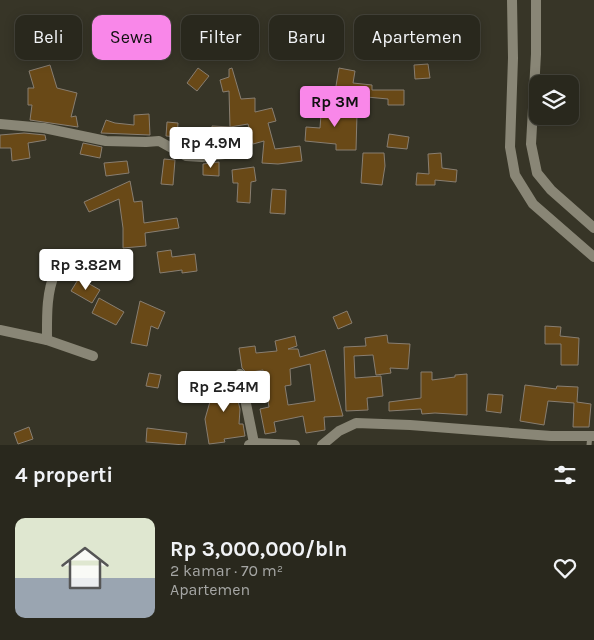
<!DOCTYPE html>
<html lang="id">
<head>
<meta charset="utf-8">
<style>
  :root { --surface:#29281d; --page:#313026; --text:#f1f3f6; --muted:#a5a6a4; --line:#45443b; --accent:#f987e9 }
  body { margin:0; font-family:Karla,sans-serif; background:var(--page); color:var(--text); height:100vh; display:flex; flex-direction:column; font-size:19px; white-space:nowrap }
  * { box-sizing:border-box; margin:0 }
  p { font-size:16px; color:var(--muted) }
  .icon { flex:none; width:28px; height:28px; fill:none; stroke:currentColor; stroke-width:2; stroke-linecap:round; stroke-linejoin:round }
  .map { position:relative; height:445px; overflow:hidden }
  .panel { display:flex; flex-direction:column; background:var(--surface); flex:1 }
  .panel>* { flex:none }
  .guide { position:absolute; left:15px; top:15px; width:565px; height:45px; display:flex; gap:10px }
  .buttons { position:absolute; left:529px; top:75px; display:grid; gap:10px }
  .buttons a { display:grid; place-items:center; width:50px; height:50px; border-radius:10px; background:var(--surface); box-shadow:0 2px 12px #0003,0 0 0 1px var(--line); font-size:25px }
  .price { position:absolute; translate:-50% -42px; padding:0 11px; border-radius:5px; background:#fff; color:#222; font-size:16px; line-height:32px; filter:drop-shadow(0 1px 2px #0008) }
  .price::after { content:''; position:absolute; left:50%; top:30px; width:15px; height:11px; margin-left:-8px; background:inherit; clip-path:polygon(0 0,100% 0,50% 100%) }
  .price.on { background:var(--accent); color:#111 }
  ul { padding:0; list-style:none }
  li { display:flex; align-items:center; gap:15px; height:125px; padding:0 15px }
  li span { display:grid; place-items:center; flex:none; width:140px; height:100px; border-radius:10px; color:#555 }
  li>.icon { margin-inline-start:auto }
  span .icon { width:60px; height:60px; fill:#fffc; stroke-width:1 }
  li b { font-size:21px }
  h2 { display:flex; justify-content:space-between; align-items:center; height:60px; padding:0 15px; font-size:21px }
  .tag { padding:0 18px; border-radius:10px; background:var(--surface); box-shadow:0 2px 12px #0003,0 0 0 1px var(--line); font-size:18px; line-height:45px }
  .tag.on { background:var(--accent); color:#111 }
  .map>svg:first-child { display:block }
</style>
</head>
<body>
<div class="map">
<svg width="594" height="445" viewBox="0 0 594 445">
  <rect width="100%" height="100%" fill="#373527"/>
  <g fill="#694917" stroke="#887e71" fill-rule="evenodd">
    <path d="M28 30 44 34 40 49 24 45Z"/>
    <path d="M428 64 430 78 415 79 414 65Z"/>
    <path d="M50 65 57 88 77 93 71 117 76 116 78 127 30 120 32 105H28V88H34L29 71Z"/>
    <path d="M198 68 209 76 197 91 187 83Z"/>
    <path d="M232 68 241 99 255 98V112L272 108 276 121 268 123 275 149 300 146 302 161 278 164 262 163 264 141 253 144 248 124 230 127 229 91 223 92 220 80 229 77V69Z"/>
    <path d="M339 68 355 71 353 83 372 85V90H404V105H388V99L356 96 335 92Z"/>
    <path d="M322 100 338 101 337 113 357 114 356 150H336V144L305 141 306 127 320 128Z"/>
    <path d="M149 114 150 135 101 133 106 120 115 123 134 125V115Z"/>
    <path d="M167 122 178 123 177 137 166 136Z"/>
    <path d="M212 126 230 127V146L212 147Z"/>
    <path d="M24 133 45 135 46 140 28 143 30 158 12 161 11 148H0V135Z"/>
    <path d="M389 134 409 137 407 149 387 147Z"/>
    <path d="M83 143 102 147 100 158 80 154Z"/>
    <path d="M363 153H384L385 166 382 185 361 183Z"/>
    <path d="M441 153 442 168 457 170 456 182 435 180V185H416L417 173 429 174 428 154Z"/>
    <path d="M164 159 175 160 173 185 161 184Z"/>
    <path d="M127 161 129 173 106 176 104 163Z"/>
    <path d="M219 162V176L203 175V164Z"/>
    <path d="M254 167 256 181 251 182 250 203 237 202 238 183H233L232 170Z"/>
    <path d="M130 181 134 202 142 201 144 223 177 218 179 228 145 233 146 246 123 248V228L119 199 89 212 84 202Z"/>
    <path d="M272 189 286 190 285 214 270 213Z"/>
    <path d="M171 250 172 257 195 254 197 271 182 273V270L160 273 157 252Z"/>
    <path d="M79 278 100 290 92 303 71 291Z"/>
    <path d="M99 298 124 312 116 325 92 313Z"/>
    <path d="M140 301 165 312 158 329 151 326 147 346 131 343Z"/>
    <path d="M347 311 352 323 338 329 333 317Z"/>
    <path d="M545 326 561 327 560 336 579 338 578 365H561V344H545Z"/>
    <path d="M387 335 388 343 410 344 408 369 390 368 391 373 376 375 373 355 354 356 355 378 381 376 383 396 367 398 368 410 346 411 344 347 366 346 365 338Z"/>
    <path d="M295 336 297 346 288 349H298L300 357 325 350 343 416 324 417 325 430 306 433 303 416 274 422 276 432 265 434 260 409 269 407 266 389H265L263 370 247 373 242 368 239 348 255 346 256 353 277 351 275 341ZM310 364 315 401 288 405 285 386 291 385 290 369Z"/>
    <path d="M421 372H432V380L455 377V375L467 374V415L435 413 422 414 421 409 389 411V402L421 398Z"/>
    <path d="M149 373 161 375 158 388 146 386Z"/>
    <path d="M233 373 236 401H238L240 409 239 424H243L245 436 224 439 225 442 209 444 205 419 211 398 220 401 217 375Z"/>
    <path d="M525 385 556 389 557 386 578 387 577 402 591 404 589 427H573L574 403 548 401 544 425 520 421Z"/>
    <path d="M488 394 503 395 501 413 486 411Z"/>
    <path d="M29 427 33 439 18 444 14 433Z"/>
    <path d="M147 428 187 433 185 445 146 442Z"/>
  </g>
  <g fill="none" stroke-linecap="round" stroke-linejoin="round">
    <path stroke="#898676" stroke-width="5" d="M589 445 590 435"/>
    <g stroke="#898676" stroke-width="10">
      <path d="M512 0 513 58 510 147 515 175 533 204 594 257"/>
      <path d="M536 0V54L531 144 537 173 551 190 594 228"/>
      <path d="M0 124 44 128 106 141 146 142 159 141 186 156 202 157 247 151"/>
      <path d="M0 330 47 340 93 356"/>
      <path d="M47 340C47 318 46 293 55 273"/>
      <path d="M240 374 254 443"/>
      <path d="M249 445 254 443 295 445"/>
      <path d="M322 445 339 431 356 423 410 425 551 436H594"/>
    </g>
  </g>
</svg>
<div class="buttons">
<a><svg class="icon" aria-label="layers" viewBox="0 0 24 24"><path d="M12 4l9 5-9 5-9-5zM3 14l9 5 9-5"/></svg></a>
</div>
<b class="price on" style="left:335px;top:128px">Rp 3M</b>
<b class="price" style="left:211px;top:169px">Rp 4.9M</b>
<b class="price" style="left:86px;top:291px">Rp 3.82M</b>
<b class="price" style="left:224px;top:413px">Rp 2.54M</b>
<div class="guide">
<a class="tag">Beli</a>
<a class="tag on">Sewa</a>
<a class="tag">Filter</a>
<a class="tag">Baru</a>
<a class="tag">Apartemen</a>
</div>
</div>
<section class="panel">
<h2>4 properti<svg class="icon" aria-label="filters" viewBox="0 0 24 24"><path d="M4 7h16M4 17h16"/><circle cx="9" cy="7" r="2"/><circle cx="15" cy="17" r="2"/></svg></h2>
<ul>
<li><span style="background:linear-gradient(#dfe7d0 60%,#9aa5b1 0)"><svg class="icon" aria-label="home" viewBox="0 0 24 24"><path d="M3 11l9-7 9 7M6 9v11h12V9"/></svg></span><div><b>Rp 3,000,000/bln</b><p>2 kamar · 70 m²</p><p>Apartemen</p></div><svg class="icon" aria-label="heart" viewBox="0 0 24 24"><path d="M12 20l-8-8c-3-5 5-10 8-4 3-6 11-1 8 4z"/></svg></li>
</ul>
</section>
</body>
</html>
